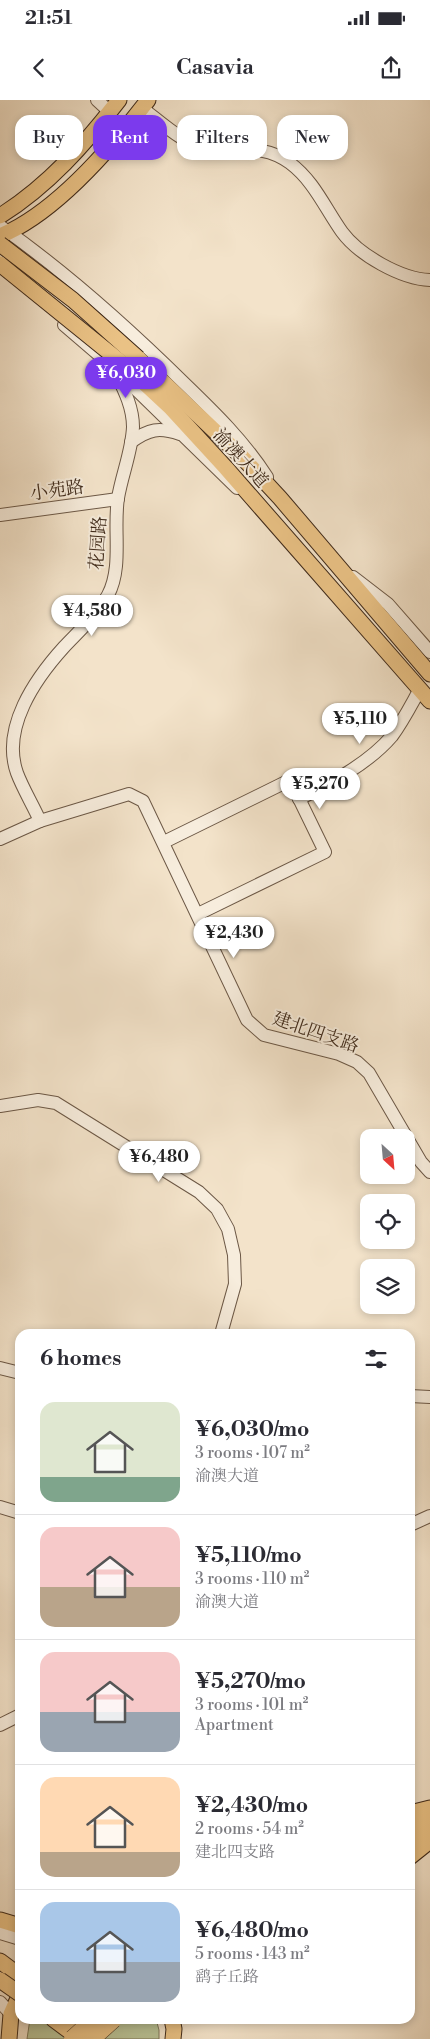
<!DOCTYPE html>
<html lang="en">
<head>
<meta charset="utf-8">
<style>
  :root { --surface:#fff; --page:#f2f2f3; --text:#2b2b33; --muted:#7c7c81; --line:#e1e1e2; --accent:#7c3aed }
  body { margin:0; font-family:"Libre Bodoni","Noto Serif SC",serif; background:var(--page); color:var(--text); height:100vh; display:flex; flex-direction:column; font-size:19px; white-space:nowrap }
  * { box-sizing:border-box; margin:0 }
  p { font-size:16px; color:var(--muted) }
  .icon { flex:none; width:28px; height:28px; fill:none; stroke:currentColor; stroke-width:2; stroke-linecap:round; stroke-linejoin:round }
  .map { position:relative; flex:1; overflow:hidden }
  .sheet { position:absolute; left:15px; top:1229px; width:400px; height:695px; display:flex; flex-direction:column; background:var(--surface); border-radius:15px; box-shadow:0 2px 8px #0003 }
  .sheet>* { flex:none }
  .hud { position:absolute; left:15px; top:15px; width:400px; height:45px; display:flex; gap:10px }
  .needle { width:32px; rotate:154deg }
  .buttons { position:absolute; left:360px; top:1029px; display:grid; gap:10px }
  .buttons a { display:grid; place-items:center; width:55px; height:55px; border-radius:10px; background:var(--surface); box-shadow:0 2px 8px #0003; font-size:25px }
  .price { position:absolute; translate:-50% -42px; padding:0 11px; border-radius:18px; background:#fff; color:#222; font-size:16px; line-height:32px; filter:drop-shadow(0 1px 2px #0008) }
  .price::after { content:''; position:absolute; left:50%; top:30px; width:15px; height:11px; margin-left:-8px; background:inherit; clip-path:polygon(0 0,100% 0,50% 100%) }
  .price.on { background:var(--accent); color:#fff }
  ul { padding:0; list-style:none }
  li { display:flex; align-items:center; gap:15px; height:125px; padding:0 25px }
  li+li { border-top:1px solid var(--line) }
  li span { display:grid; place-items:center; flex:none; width:140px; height:100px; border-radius:15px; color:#555 }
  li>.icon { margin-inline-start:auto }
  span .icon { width:60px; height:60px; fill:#fffc; stroke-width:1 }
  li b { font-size:21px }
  h2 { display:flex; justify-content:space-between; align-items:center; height:60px; padding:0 25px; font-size:21px }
  .tag { padding:0 18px; border-radius:15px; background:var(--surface); box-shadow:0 2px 8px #0003; font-size:18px; line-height:45px }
  .tag.on { background:var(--accent); color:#fff }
  .status { display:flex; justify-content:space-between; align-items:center; height:35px; padding:0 25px; background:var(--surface); direction:ltr }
  .status svg { height:14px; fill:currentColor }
  header { display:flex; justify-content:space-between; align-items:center; height:65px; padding:0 25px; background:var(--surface); font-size:22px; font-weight:600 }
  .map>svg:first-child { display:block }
</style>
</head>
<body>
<div class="status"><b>21:51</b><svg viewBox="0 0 49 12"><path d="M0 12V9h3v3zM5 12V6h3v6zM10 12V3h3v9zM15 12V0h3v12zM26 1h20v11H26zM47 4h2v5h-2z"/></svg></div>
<header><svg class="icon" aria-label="back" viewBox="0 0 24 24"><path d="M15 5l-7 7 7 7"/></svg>Casavia<svg class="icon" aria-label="share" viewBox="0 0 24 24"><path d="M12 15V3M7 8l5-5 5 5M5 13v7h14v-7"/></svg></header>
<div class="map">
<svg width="430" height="1939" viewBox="0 0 430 1939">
  <rect width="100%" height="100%" fill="#f3e3ca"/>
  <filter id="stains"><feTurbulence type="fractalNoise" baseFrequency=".004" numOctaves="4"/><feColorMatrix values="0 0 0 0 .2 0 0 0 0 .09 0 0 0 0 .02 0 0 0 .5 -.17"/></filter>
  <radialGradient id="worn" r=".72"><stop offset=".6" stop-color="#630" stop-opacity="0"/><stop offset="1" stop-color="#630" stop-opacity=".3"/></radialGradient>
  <path fill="#b9c498" stroke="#7c7759" d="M30 1919H156L159 1930V1939H27Z"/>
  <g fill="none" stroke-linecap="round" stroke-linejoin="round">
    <g stroke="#6c5846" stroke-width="14">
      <g id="minor">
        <path d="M97 0 110 12"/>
        <path d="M142 8C162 23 184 45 210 49 239 52 263 43 290 63 314 81 325 108 342 132 359 155 401 179 430 180"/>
        <path d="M0 126C66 172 127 227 184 283 214 312 244 341 267 377"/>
        <path d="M64 225 113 267 237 388"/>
        <path d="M131 342C149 329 159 327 180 334"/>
        <path d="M0 415 118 399"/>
        <path d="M353 477 388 504 430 552"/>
        <path d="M299 699C331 683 368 664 392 636 403 621 411 605 420 589"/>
        <path d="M40 721C33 705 23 689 17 673 1 628 35 579 64 547 79 531 97 515 108 495 123 467 113 429 118 398 122 374 132 351 133 327 133 305 122 286 113 267"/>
        <path d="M0 739 40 721 129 694 143 701 247 920 264 935 339 954 357 962 369 973 421 1062 430 1072"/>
        <path d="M164 742 290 680 325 752 198 814"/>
        <path d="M0 1006 38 1000 56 1003 199 1092 217 1109 228 1129 234 1155 235 1184 221 1234"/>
        <path d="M0 1268 20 1273"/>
        <path d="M410 1296 430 1297"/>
        <path d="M0 1407 20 1413"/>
        <path d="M410 1425 430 1416"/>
        <path d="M0 1625 20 1615"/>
        <path d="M0 1833 20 1839"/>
        <path d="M0 1902 11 1914"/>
      </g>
    </g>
    <g stroke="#3f2a1a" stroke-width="17">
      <g id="major">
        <path d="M0 116C48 86 85 44 119 0"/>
        <path d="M0 136C56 113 112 47 148 0"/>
        <path d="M138 258 242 357 280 398 430 574"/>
        <path d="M127 267 170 307 226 368 430 601"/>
        <path d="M410 1713 430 1708"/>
        <path d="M410 1757 430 1741"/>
        <path d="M0 1820 20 1826"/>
        <path d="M0 1861 20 1876"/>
        <path d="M53 1919 80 1939"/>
        <path d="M76 1919 96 1934"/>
        <path d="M172 1919 174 1929 173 1939"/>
        <path d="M9 1939 11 1914 20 1894"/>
      </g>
    </g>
    <g stroke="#3f2a1a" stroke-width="19">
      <g id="highway">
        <path d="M410 1726 430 1715"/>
        <path d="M410 1743 430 1733"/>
      </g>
    </g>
    <use href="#minor" stroke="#f7eddd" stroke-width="12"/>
    <use href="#major" stroke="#eac285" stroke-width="15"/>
    <use href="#highway" stroke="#eac285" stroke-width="18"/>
    <g stroke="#3f2a1a" stroke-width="17" stroke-linecap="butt">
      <g id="major-bridge">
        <path d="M0 144 73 200 138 258"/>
        <path d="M0 164 127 267"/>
        <path d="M0 1880 20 1894"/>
      </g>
    </g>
    <g stroke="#3f2a1a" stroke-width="19" stroke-linecap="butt">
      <g id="highway-bridge">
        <path d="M73 1939 95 1919"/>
        <path d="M91 1939 113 1919"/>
      </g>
    </g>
    <use href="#major-bridge" stroke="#eac285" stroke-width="15"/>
    <use href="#highway-bridge" stroke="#eac285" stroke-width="18"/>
  </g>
  <g text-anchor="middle" stroke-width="4" stroke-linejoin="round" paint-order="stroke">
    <g font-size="18" fill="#3f2a1a" stroke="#f7eddd">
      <text transform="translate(241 358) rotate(48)" y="6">渝澳大道</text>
      <text transform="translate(57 390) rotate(-8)" y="6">小苑路</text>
      <text transform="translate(98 443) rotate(-86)" y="6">花园路</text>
      <text transform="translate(316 932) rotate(19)" y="6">建北四支路</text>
    </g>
  </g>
  <rect width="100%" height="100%" filter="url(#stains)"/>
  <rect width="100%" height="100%" fill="url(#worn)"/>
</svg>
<div class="buttons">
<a><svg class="needle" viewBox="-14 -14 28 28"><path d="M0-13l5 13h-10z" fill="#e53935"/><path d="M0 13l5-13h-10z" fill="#7c7c81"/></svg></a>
<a><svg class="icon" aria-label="locate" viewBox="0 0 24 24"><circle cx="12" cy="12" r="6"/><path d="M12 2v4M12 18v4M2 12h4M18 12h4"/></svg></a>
<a><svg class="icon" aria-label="layers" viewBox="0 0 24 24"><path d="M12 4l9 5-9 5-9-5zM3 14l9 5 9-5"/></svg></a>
</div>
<b class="price on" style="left:126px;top:299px">¥6,030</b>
<b class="price" style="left:92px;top:537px">¥4,580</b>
<b class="price" style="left:360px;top:645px">¥5,110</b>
<b class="price" style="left:320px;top:710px">¥5,270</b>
<b class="price" style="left:234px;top:859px">¥2,430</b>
<b class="price" style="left:159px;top:1083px">¥6,480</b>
<div class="hud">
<a class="tag">Buy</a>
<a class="tag on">Rent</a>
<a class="tag">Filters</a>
<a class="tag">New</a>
</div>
<section class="sheet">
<h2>6 homes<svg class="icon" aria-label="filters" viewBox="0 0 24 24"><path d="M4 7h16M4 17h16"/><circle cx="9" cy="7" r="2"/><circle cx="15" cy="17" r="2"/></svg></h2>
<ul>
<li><span style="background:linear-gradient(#dfe7d0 75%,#7fa58c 0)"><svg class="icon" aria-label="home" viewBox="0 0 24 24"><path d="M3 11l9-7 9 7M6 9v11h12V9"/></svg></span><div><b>¥6,030/mo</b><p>3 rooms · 107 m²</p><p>渝澳大道</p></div></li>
<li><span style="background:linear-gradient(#f6c9c9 60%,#b9a48a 0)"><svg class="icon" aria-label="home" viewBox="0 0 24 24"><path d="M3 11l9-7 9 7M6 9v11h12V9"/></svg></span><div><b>¥5,110/mo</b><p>3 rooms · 110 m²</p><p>渝澳大道</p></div></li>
<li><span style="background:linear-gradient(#f6c9c9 60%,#9aa5b1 0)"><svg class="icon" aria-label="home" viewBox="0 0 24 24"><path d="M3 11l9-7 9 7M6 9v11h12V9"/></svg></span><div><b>¥5,270/mo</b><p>3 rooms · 101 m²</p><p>Apartment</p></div></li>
<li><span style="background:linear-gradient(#ffd9b3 75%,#b9a48a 0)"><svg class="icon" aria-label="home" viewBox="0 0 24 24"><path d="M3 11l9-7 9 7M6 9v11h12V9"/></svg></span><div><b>¥2,430/mo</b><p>2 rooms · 54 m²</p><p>建北四支路</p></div></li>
<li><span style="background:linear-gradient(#a9c7e8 60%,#9aa5b1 0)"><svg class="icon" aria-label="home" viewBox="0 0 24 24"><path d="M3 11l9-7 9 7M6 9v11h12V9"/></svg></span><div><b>¥6,480/mo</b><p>5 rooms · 143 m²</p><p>鹞子丘路</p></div></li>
</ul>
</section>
</div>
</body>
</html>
